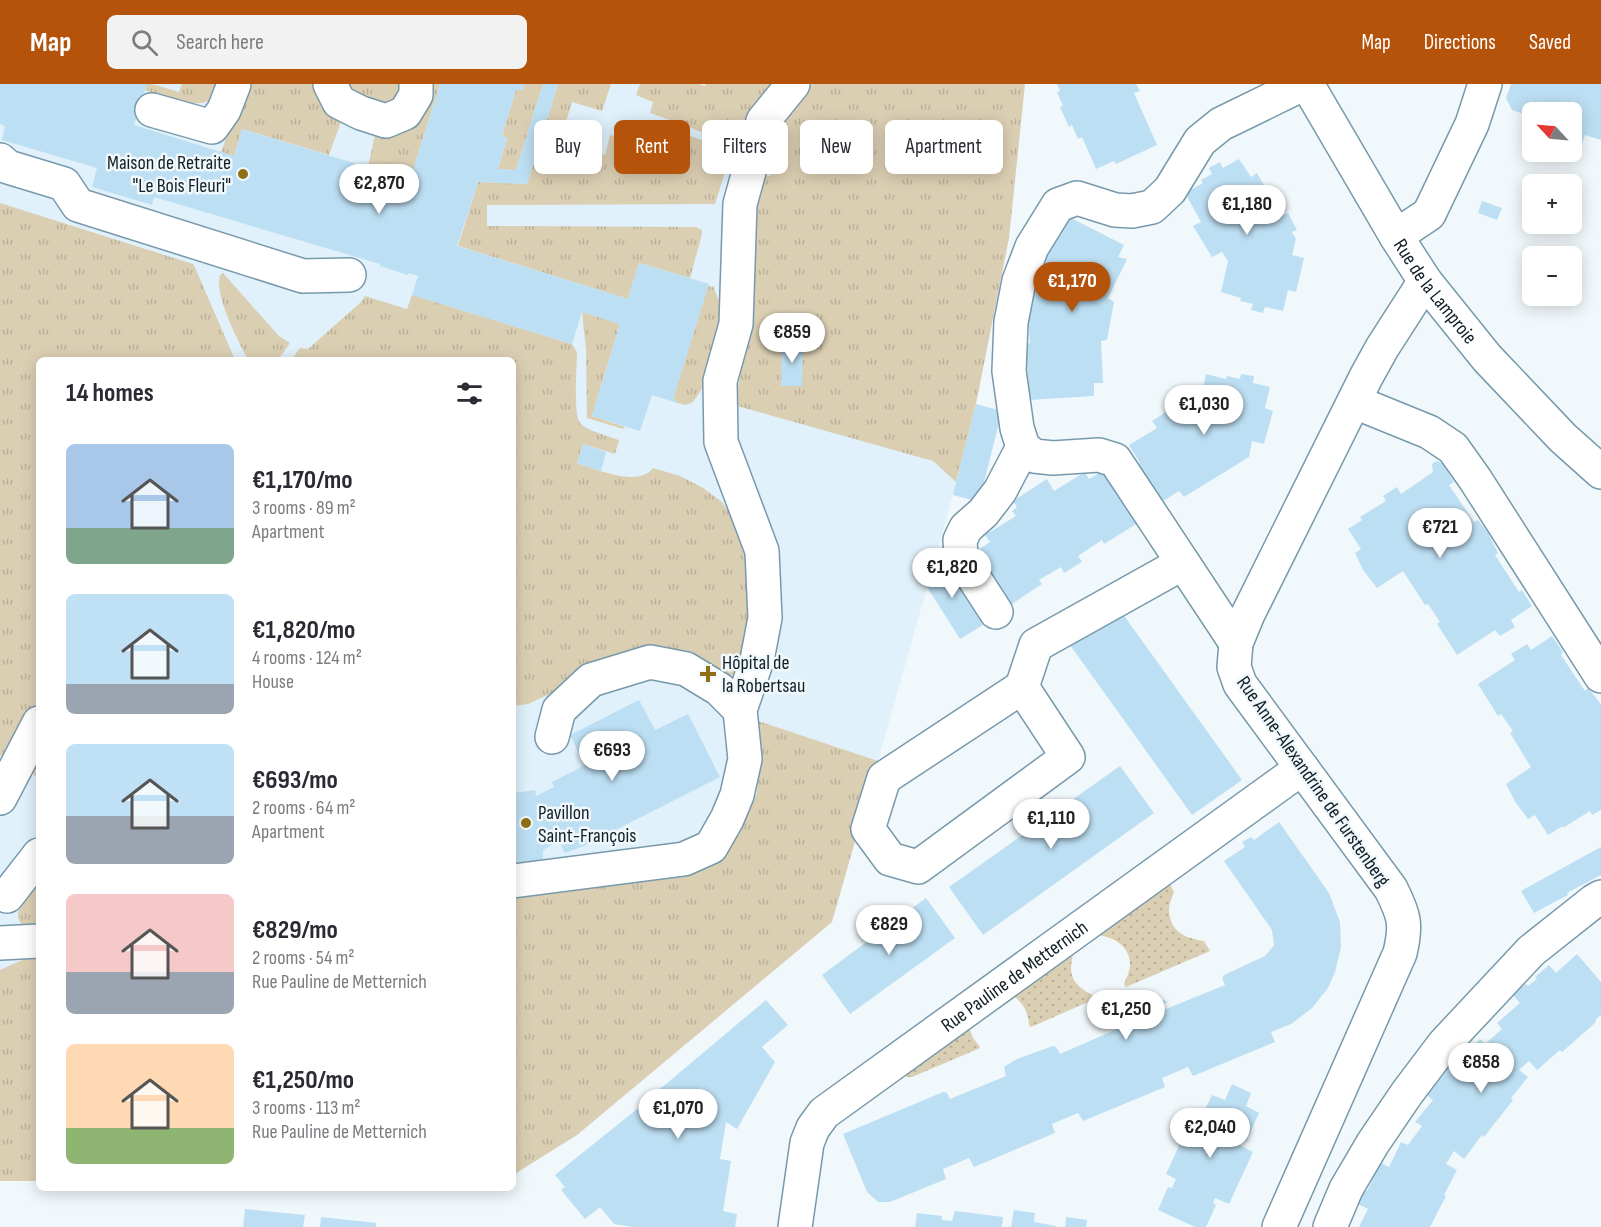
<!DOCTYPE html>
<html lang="en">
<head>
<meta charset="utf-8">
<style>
  :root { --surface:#fff; --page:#f2f2f3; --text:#2b2b33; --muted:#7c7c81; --accent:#b45309 }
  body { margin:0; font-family:"Sofia Sans Condensed",sans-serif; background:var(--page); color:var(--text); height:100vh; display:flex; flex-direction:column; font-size:22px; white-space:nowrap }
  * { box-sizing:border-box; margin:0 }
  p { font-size:20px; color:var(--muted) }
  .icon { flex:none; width:33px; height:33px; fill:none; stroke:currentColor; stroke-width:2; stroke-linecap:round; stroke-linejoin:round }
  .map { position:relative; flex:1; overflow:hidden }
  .side { position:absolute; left:36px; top:273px; width:480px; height:834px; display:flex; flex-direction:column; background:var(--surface); border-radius:9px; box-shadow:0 3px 15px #0003 }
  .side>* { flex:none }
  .top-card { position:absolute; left:534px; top:36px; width:570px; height:54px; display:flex; gap:12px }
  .needle { width:39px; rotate:296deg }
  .controls { position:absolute; left:1522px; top:18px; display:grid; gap:12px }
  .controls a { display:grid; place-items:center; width:60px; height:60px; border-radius:9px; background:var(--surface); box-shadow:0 3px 15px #0003; font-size:30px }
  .price { position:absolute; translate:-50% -51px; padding:0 14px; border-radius:21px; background:#fff; color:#222; font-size:20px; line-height:39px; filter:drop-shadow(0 2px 3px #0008) }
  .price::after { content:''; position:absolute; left:50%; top:36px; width:18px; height:14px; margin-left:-9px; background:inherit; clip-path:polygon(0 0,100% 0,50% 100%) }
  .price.on { background:var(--accent); color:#fff }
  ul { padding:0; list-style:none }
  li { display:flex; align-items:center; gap:18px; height:150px; padding:0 30px }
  li span { display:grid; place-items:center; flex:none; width:168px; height:120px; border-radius:9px; color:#555 }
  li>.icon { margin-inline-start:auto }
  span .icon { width:72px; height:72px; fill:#fffc; stroke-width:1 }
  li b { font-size:26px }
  h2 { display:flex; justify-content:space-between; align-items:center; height:72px; padding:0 30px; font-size:26px }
  .pill { padding:0 21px; border-radius:9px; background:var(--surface); box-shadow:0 3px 15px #0003; font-size:21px; line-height:54px }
  .pill.on { background:var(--accent); color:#fff }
  header { display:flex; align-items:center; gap:36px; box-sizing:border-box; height:84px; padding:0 30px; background:var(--accent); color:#fff }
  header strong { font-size:28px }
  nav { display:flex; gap:33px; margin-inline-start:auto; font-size:21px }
  .search { width:420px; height:54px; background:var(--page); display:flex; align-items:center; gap:15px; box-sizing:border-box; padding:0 21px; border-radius:9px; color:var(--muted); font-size:22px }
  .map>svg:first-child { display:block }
</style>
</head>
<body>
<header>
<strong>Map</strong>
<div class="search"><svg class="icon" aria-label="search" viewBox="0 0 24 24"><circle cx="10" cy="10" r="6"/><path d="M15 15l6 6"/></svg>Search here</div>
<nav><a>Map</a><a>Directions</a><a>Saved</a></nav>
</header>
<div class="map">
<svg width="1601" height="1143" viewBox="0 0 1601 1143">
  <defs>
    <pattern id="grass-dots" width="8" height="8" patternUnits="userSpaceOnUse" patternTransform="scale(1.5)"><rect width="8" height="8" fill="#dbcfb3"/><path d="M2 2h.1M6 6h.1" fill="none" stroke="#bbb19a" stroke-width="1.8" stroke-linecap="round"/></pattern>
    <pattern id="park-tufts" width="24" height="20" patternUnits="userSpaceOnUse" patternTransform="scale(1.5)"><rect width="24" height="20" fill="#dbcfb3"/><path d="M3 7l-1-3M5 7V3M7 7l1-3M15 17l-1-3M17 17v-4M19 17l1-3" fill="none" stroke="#bbb19a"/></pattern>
  </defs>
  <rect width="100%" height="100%" fill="#f1f8fc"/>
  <path fill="#e0f1fb" d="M0 0H1025L1009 154 967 359 936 472 832 838 577 1051 513 1091V276H39V1097H0Z"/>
  <g fill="url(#grass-dots)">
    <path d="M1168 797 1174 808C1172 813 1169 820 1169 826 1170 848 1185 854 1204 857L1210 867 1126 903 1124 900C1126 895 1130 887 1130 881 1130 862 1114 853 1097 851Z"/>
    <path d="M1075 864C1066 893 1072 900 1097 914L1031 943 1029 941C1028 925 1022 919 1011 909Z"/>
    <path d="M968 940 973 954 980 963 978 965 912 993H907L904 988Z"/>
  </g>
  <g fill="url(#park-tufts)">
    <path d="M147 0H152L179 8 182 0H222C220 4 218 10 215 13 199 28 163 12 145 6Z"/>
    <path d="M246 0H319L342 35 329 71 242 45 234 72 221 68Z"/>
    <path d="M339 0H406L393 27Z"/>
    <path d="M427 0H440L410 96 368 83 376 46Z"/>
    <path d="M524 0H543L516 86 498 85 507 55 502 51 516 6H522Z"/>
    <path d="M558 0H611L602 27 572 18 560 57 605 71 610 51 640 59 648 38 702 56 729 76 715 120 487 121V142L696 143 702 146V150L690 194 639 179 628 215 458 162 478 98 527 100Z"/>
    <path d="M640 0H699L705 2 706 0H780L744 52 737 58 721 56 684 41 650 29 653 18 636 11Z"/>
    <path d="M813 0H1025L1009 154 976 320 956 398 933 377 734 321 750 247 755 99 761 92H770L782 63 774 58 771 47 794 14Z"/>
    <path d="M0 119 193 180 194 181 235 276H39V689L37 693 0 671Z"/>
    <path d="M223 189 279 252 290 259 278 276H248C238 257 214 211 220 191Z"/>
    <path d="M708 202 712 203 713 202 723 227 713 288 693 318 686 321 677 319V317L673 315Z"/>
    <path d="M412 211 572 260 577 268C577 282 573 329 580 339 585 346 611 353 619 356L615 370 583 360 577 379C596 385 638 404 653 384L680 392 703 404 722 418 741 446 754 508 738 589 722 596 577 591 554 608 528 620 513 622V276H291L300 264 308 265 361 218 365 212 407 225Z"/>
    <path d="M582 228 620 240 592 332 625 343 623 345 587 334 586 265Z"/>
    <path d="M752 635 878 677 832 838 577 1051 513 1091V814L682 793 718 776 739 751 757 709 760 680Z"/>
    <path d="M39 794V848C0 839 25 814 39 794Z"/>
    <path d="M39 871V1097H0V886L31 872Z"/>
  </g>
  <g fill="#bddff3">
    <path d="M0 0H147L134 41 234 72 242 45 410 96 440 0H524L523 6H516L502 51 507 55 498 85 516 86 543 0H558L527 100 478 98 457 162 628 215 639 179 709 200 673 315 677 317V319L652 311 640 347 592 332 620 240 582 228 572 260 412 211 418 192 409 189 408 191 380 182V180L154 113 152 121 92 103 97 84 2 56 5 42 0 40Z"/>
    <path d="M1057 0H1136L1140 7 1134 9 1157 61 1116 80 1114 77 1096 85 1082 53 1078 55 1072 41 1069 43 1060 23 1063 22 1057 8 1060 7Z"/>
    <path d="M1511 0H1601V56L1585 51 1580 66 1572 63V28H1533V33L1512 26 1506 14Z"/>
    <path d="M1239 75 1251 93 1257 89 1282 132 1288 129 1297 146 1292 148 1296 155 1292 171 1304 174 1296 208 1288 206 1283 227 1265 223 1263 229 1251 226 1253 220 1240 217 1241 214 1221 208 1228 177 1222 168 1212 173 1193 142 1201 138 1185 109 1203 99 1201 96 1212 90 1209 84 1220 78 1223 84Z"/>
    <path d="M1482 117 1502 124 1497 136 1478 129Z"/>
    <path d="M1067 132 1124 161 1118 173 1127 175 1108 214 1114 218 1107 256 1101 257 1103 299H1094V312L1030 316 1027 281 1019 282 1026 260 1030 259 1028 231 1033 209 1045 185 1041 183Z"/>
    <path d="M782 258H803L802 302H781Z"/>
    <path d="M1206 290 1226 295 1227 292 1240 295 1241 290 1254 292 1253 299 1270 303 1265 324 1273 327 1264 360 1252 357 1249 373 1184 413 1179 407 1160 419 1137 381 1140 379 1129 361 1157 344 1152 337 1183 317 1189 328 1199 322Z"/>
    <path d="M976 320 1002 327 979 418 953 411Z"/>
    <path d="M583 360 606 368 601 387 577 379Z"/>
    <path d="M1436 377 1442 379 1454 398 1449 401 1474 438 1478 436 1488 449 1498 469 1495 471 1519 508 1522 506 1532 522 1511 536 1515 543 1500 552 1495 546 1457 571 1437 540 1440 538 1428 520 1425 521 1403 487 1377 504 1363 486 1355 469 1361 465 1348 445 1362 436 1360 433 1386 417 1383 412 1397 403 1401 410 1433 388 1432 380Z"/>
    <path d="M1104 386 1138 439 1104 460 1102 456 1078 472 1082 478 1064 489 1061 483 1039 496 1042 500 1009 522 975 468 990 458 985 451 1016 432 1012 427 1017 423 1013 417 1047 395 1054 407 1085 388 1089 395Z"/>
    <path d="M936 472 950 476 948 486 983 541 960 555 927 503Z"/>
    <path d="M1120 526 1242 696 1192 731 1070 561Z"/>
    <path d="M1552 552 1563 568 1561 571 1585 607 1588 604 1601 620V726L1592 731 1590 727 1563 744V742L1548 751 1535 731 1528 735 1516 719 1506 700 1531 683 1510 649 1513 647 1501 630 1498 632 1478 600 1515 576 1511 570 1527 560 1531 566Z"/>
    <path d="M639 616 655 646 688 630 720 693 584 762 565 769 559 757 543 766V776L513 779V709L535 706 536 712 554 703 552 698 585 681 570 651Z"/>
    <path d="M1120 682 1154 729 983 851 949 803Z"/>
    <path d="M1279 738 1329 809 1340 838 1341 863 1335 888 1328 904 1312 924 1291 940 1271 948 1275 958 1193 992 1188 983 1162 994 1165 1003 1083 1037 1078 1029 1052 1040 1055 1049 974 1083 969 1074 943 1085 946 1095 890 1118H878L867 1108 843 1050 943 1008 947 1009 950 1015 1006 992 1004 983 1017 975 1053 962 1056 963 1060 970 1115 946 1114 937 1127 930 1128 931 1163 916 1168 918 1136 930 1139 936 1225 901 1222 894 1224 891 1265 872 1274 861 1272 846 1224 777 1245 763 1242 758 1251 753 1254 756Z"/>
    <path d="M1601 763V791L1567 809 1568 811 1534 829 1521 807Z"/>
    <path d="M926 814 955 854 850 930 822 891Z"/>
    <path d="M1577 870 1601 898V931L1595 936 1596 938 1562 968 1560 966 1537 986 1529 977 1519 986 1528 993 1511 1014 1513 1016 1499 1034 1484 1053 1482 1051 1464 1075 1454 1067 1446 1080 1457 1086 1444 1111 1446 1112 1430 1143H1359L1368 1125 1358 1120 1365 1106 1367 1107 1373 1095 1371 1094 1379 1078 1389 1083 1401 1058 1408 1061 1422 1042 1415 1038 1433 1016 1424 1009 1434 994 1438 997 1446 985 1444 983 1454 970 1463 977 1480 955 1485 960 1502 945 1497 939 1520 919 1513 911 1526 900 1528 902 1537 895 1535 893 1549 881 1556 889Z"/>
    <path d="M766 916 788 941 762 963 775 978 737 1045 726 1038 720 1075 731 1077 723 1127 737 1130 735 1143H633L614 1140 600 1123 585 1135 561 1106 565 1103 555 1091 647 1017 668 1042 673 1020 660 1005Z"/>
    <path d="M1232 1000 1251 1009 1246 1022 1259 1029 1246 1058 1242 1056 1240 1061 1253 1068 1229 1120 1215 1114 1213 1119 1216 1121 1206 1143H1195L1158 1126 1168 1103 1172 1104 1176 1095 1166 1090 1189 1040 1200 1044 1203 1035 1201 1033 1212 1011 1225 1016Z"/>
    <path d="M245 1125 305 1131 303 1143H243Z"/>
    <path d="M1014 1126 1035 1129 1034 1138 1056 1142V1143H1011Z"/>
    <path d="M955 1127 1003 1133 1002 1143H915L917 1129 942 1132V1136L952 1137Z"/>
    <path d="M321 1133 376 1139V1143H320Z"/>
    <path d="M1066 1133 1087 1136 1086 1143H1065Z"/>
  </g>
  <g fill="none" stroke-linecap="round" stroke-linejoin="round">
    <g stroke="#7799ab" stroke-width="36">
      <g id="minor">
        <path d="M330 0 339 18 361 29 386 37 405 29 416 11V0"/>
        <path id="s1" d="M1307 0 1396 152 1425 197 1487 274 1563 354 1601 388"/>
        <path d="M152 26 212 43 224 26 234 0"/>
        <path d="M0 76 8 83 64 100 78 121 303 192 349 191"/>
        <path d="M1396 152 1429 130 1472 40 1485 0"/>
        <path d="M1355 318 1429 348 1453 364 1475 395 1601 592"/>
        <path d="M996 528 961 474 960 456 966 444 983 429 1000 407 1023 363"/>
        <path d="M1236 559 1115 376 1099 371 1053 374 1034 372 1023 363 1017 344 1009 287 1011 238 1019 197 1032 163 1058 121 1077 114 1115 126 1132 127 1152 123 1170 106 1200 57 1221 40 1303 0"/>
        <path d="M1022 603 1068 673 918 783 890 775 868 745 884 694Z"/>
        <path d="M1022 603 1036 561 1183 479"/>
        <path d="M552 653 559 626 591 596 650 578 686 585 719 605 740 626"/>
        <path d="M0 714 39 639"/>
        <path d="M513 797 684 775 711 763 727 735 737 711 745 675 740 626 757 576 765 534 762 467 721 358 720 297 736 240 740 120 763 37 793 0"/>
        <path d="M7 812 39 771"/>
        <path d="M0 859 39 857"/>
        <path id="s2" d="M795 1143 807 1059 813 1044 824 1029 1302 684"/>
        <path d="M1279 1143 1400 869C1407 840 1404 831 1391 805L1240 600 1234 583 1236 559 1248 530 1366 293 1382 264 1425 197"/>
        <path d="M1330 1143 1346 1105 1373 1059 1407 1009 1444 960 1531 867 1594 817 1601 813"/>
      </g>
    </g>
    <use href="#minor" stroke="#fff" stroke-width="33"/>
  </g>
  <g fill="#906f14" stroke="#f1f8fc" stroke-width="2">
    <circle cx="243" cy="90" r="6"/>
    <path d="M705 581h6v6h6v6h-6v6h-6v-6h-6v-6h6z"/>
    <circle cx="526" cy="739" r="6"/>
  </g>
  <g text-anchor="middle" stroke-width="5" stroke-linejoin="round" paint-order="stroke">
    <g font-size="20" fill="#111f26" stroke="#f1f8fc" text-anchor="start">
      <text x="231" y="85" text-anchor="end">Maison de Retraite<tspan x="231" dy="23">"Le Bois Fleuri"</tspan></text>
      <text x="722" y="585">Hôpital de<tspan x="722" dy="23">la Robertsau</tspan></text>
      <text x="538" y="735">Pavillon<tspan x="538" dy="23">Saint-François</tspan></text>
    </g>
    <g font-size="20" fill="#111f26" stroke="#f1f8fc">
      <text dy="7" stroke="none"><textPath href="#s1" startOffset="244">Rue de la Lamproie</textPath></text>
      <text transform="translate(1314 697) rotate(55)" y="7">Rue Anne-Alexandrine de Furstenberg</text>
      <text dy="7" stroke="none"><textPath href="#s2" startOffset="354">Rue Pauline de Metternich</textPath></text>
    </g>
  </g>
</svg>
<div class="controls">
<a><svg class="needle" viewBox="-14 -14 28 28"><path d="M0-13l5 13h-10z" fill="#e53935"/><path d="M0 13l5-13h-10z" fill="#7c7c81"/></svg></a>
<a>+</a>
<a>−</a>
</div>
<b class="price" style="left:379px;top:131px">€2,870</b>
<b class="price" style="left:1247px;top:152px">€1,180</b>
<b class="price on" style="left:1072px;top:229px">€1,170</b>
<b class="price" style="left:792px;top:280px">€859</b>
<b class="price" style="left:1204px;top:352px">€1,030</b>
<b class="price" style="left:1440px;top:475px">€721</b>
<b class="price" style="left:952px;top:515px">€1,820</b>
<b class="price" style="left:612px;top:698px">€693</b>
<b class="price" style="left:1051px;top:766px">€1,110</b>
<b class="price" style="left:889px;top:872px">€829</b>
<b class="price" style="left:1126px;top:957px">€1,250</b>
<b class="price" style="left:1481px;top:1010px">€858</b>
<b class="price" style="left:678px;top:1056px">€1,070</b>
<b class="price" style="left:1210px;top:1075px">€2,040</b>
<div class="top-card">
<a class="pill">Buy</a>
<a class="pill on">Rent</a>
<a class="pill">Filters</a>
<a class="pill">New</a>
<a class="pill">Apartment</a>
</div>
<section class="side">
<h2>14 homes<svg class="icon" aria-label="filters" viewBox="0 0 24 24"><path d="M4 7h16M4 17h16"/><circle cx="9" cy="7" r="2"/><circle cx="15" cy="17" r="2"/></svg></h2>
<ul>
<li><span style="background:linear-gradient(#a9c7e8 70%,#7fa58c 0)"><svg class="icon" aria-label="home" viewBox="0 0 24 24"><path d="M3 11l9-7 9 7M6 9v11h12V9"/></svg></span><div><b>€1,170/mo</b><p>3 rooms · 89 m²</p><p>Apartment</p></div></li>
<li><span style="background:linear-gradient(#bfe0f5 75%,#9aa5b1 0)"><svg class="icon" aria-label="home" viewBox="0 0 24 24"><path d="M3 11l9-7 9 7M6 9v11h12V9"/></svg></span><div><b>€1,820/mo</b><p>4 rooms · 124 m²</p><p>House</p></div></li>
<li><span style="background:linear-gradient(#bfe0f5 60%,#9aa5b1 0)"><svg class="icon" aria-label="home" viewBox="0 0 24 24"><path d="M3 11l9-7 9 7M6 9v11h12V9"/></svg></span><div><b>€693/mo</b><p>2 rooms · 64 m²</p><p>Apartment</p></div></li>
<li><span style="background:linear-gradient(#f6c9c9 65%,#9aa5b1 0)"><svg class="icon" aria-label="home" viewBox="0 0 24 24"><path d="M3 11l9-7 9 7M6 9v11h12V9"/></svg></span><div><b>€829/mo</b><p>2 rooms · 54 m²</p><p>Rue Pauline de Metternich</p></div></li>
<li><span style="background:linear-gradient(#ffd9b3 70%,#8fb573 0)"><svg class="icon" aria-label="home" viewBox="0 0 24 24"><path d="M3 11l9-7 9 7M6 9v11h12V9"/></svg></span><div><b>€1,250/mo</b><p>3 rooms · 113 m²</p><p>Rue Pauline de Metternich</p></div></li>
</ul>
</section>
</div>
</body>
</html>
